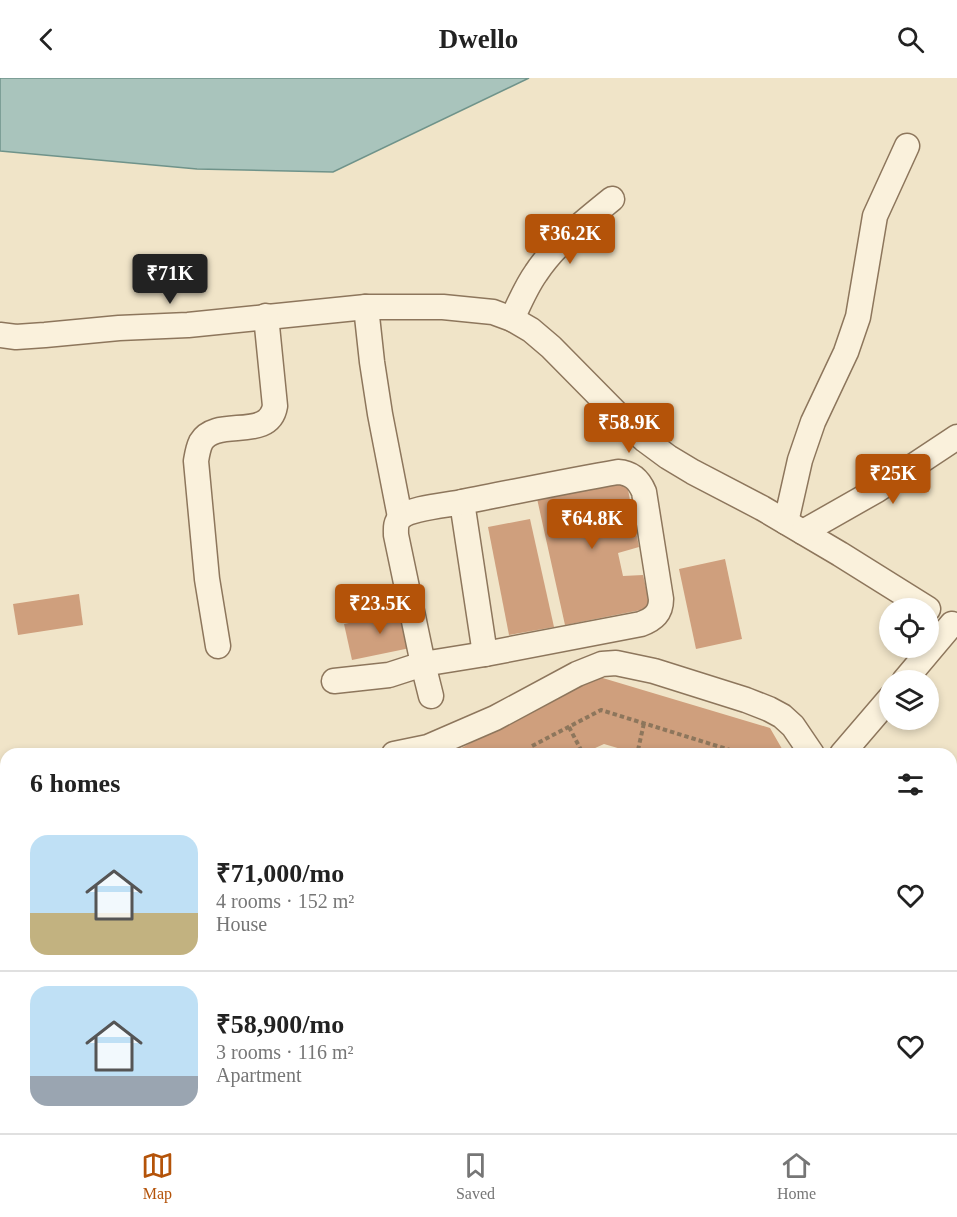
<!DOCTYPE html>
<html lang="en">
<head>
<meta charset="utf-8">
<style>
  :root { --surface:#fff; --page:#f6f6f6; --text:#222; --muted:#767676; --line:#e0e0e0; --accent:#b45309 }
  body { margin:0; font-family:Georgia,serif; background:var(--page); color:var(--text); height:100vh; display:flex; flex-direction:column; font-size:22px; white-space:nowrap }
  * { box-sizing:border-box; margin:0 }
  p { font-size:20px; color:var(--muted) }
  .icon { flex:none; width:33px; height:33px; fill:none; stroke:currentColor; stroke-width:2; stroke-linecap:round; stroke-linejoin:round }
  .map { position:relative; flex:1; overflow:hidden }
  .panel { position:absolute; left:0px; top:670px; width:957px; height:386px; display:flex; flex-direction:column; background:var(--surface); border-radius:18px 18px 0 0; box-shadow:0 3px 9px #0003 }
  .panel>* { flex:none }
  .buttons { position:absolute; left:879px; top:520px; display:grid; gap:12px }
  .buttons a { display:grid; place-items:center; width:60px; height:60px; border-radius:50%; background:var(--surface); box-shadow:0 3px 9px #0003; font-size:30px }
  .price { position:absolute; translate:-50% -51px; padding:0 14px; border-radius:6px; background:var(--accent); color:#fff; font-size:20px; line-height:39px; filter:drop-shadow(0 2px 3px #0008) }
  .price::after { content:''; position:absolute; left:50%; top:36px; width:18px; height:14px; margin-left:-9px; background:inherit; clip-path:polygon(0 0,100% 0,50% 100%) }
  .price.selected { background:#222; color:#fff }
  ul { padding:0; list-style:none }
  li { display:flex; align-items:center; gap:18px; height:150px; padding:0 30px }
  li+li { border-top:2px solid var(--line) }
  li span { display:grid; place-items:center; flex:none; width:168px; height:120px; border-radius:18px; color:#555 }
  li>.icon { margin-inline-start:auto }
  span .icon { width:72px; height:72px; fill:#fffc; stroke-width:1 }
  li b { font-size:26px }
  h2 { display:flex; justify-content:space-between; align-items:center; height:72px; padding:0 30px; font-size:26px }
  header { display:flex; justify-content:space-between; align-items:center; height:78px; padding:0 30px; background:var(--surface); font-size:27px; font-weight:600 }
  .menu { display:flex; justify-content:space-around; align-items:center; height:84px; border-top:2px solid var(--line); background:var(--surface); font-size:16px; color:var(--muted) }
  .menu a { display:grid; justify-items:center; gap:3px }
  .menu .selected { color:var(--accent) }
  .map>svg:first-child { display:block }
</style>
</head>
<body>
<header><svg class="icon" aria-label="back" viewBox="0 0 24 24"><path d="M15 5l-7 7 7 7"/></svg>Dwello<svg class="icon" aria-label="search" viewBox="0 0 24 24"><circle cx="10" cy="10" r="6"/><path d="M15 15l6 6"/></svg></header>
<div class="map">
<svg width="957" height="1055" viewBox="0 0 957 1055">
  <rect width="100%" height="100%" fill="#f0e4c8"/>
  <path fill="#c9cf9b" d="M235 1050H807L798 1055H238Z"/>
  <path fill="#a9c4bc" stroke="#6f938a" stroke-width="1.5" d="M0 0H529L333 94 197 91 0 73Z"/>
  <g fill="#cf9f7d">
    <path d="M626 401 639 469 618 475 623 498 643 497 651 530 565 547 536 416Z"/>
    <path d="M530 441 554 549 509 557 488 449Z"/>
    <path d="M725 481 742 561 696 571 679 491Z"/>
    <path d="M79 516 83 547 18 557 13 526Z"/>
    <path d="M408 533 415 569 352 582 344 546Z"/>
    <path d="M596 598 770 650 785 676H638L604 666 582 676H532L528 670 516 676H453L452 675Z"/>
    <path d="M736 1050H807L798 1055H738Z"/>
  </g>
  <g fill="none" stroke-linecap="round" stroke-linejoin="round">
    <g stroke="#8d765c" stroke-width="27">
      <g id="minor">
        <path d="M366 229 372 284 380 336 400 439"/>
        <path d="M512 241C519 226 526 209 536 195 555 166 585 143 612 121"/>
        <path d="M0 257 16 259 45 257 119 250 188 247 366 229H443L493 234 512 241 531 252 551 269 625 344 645 362 668 379 693 394 762 430 840 476 928 531"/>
        <path d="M462 424 485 576"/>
        <path d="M786 444 800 382 813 344 846 274 858 239 875 138 907 68"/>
        <path d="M803 454 877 412 957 359"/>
        <path d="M218 568 207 501 196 383C197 377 198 370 201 364 216 338 269 364 275 328L266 238"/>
        <path d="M334 603 389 597 423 586 485 576 641 546C654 541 661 535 661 521L644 414C639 402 632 395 618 394 566 403 514 414 462 424 448 427 409 430 400 440 395 445 396 451 396 457L423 586 431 618"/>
        <path d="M904 603 952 546"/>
        <path d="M394 676 428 669 495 640 577 596 602 586 616 585 654 593 746 622 769 631 782 638 793 648 812 676"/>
        <path d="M842 676 890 620"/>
        <path d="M0 866 6 861"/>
        <path d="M0 919 6 933"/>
        <path d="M44 1050 45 1055"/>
        <path d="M832 1055 834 1050"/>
        <path d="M852 1055 862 1050"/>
      </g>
    </g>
    <g stroke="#8d765c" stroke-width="4" stroke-dasharray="4.5 3" stroke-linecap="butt">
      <path d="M569 649 581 672"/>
      <path d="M532 668 601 632 743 676"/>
      <path d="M638 672 644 645"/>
      <path d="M751 1055 760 1050"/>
    </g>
    <use href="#minor" stroke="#faf1dc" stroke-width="24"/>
  </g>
</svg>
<div class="buttons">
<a><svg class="icon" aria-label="locate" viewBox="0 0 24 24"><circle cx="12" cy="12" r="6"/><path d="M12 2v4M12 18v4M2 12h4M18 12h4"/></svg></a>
<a><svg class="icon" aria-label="layers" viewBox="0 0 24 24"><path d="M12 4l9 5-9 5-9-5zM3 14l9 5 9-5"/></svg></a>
</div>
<b class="price" style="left:570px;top:187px">₹36.2K</b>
<b class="price selected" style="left:170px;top:227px">₹71K</b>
<b class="price" style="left:629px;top:376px">₹58.9K</b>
<b class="price" style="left:893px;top:427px">₹25K</b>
<b class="price" style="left:592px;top:472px">₹64.8K</b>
<b class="price" style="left:380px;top:557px">₹23.5K</b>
<section class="panel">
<h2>6 homes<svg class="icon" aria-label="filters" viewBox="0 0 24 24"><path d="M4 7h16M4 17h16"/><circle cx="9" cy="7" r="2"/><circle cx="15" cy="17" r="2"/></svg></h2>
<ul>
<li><span style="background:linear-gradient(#bfe0f5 65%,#c2b280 0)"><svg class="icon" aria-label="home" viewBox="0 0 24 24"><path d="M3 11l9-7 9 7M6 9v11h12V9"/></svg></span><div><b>₹71,000/mo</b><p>4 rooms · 152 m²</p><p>House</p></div><svg class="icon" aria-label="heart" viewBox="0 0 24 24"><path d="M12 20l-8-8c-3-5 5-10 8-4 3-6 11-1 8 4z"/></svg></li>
<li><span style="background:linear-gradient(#bfe0f5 75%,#9aa5b1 0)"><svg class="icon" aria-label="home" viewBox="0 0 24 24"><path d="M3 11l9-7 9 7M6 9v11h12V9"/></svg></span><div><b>₹58,900/mo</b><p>3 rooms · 116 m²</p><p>Apartment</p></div><svg class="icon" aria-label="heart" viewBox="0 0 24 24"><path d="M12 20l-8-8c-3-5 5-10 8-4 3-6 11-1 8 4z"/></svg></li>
</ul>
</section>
</div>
<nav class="menu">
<a class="selected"><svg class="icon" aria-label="map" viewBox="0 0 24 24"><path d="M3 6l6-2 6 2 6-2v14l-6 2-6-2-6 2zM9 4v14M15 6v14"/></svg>Map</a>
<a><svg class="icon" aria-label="saved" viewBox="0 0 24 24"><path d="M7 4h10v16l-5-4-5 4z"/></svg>Saved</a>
<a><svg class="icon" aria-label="home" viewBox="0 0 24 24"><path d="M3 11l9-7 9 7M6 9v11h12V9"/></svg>Home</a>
</nav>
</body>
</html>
